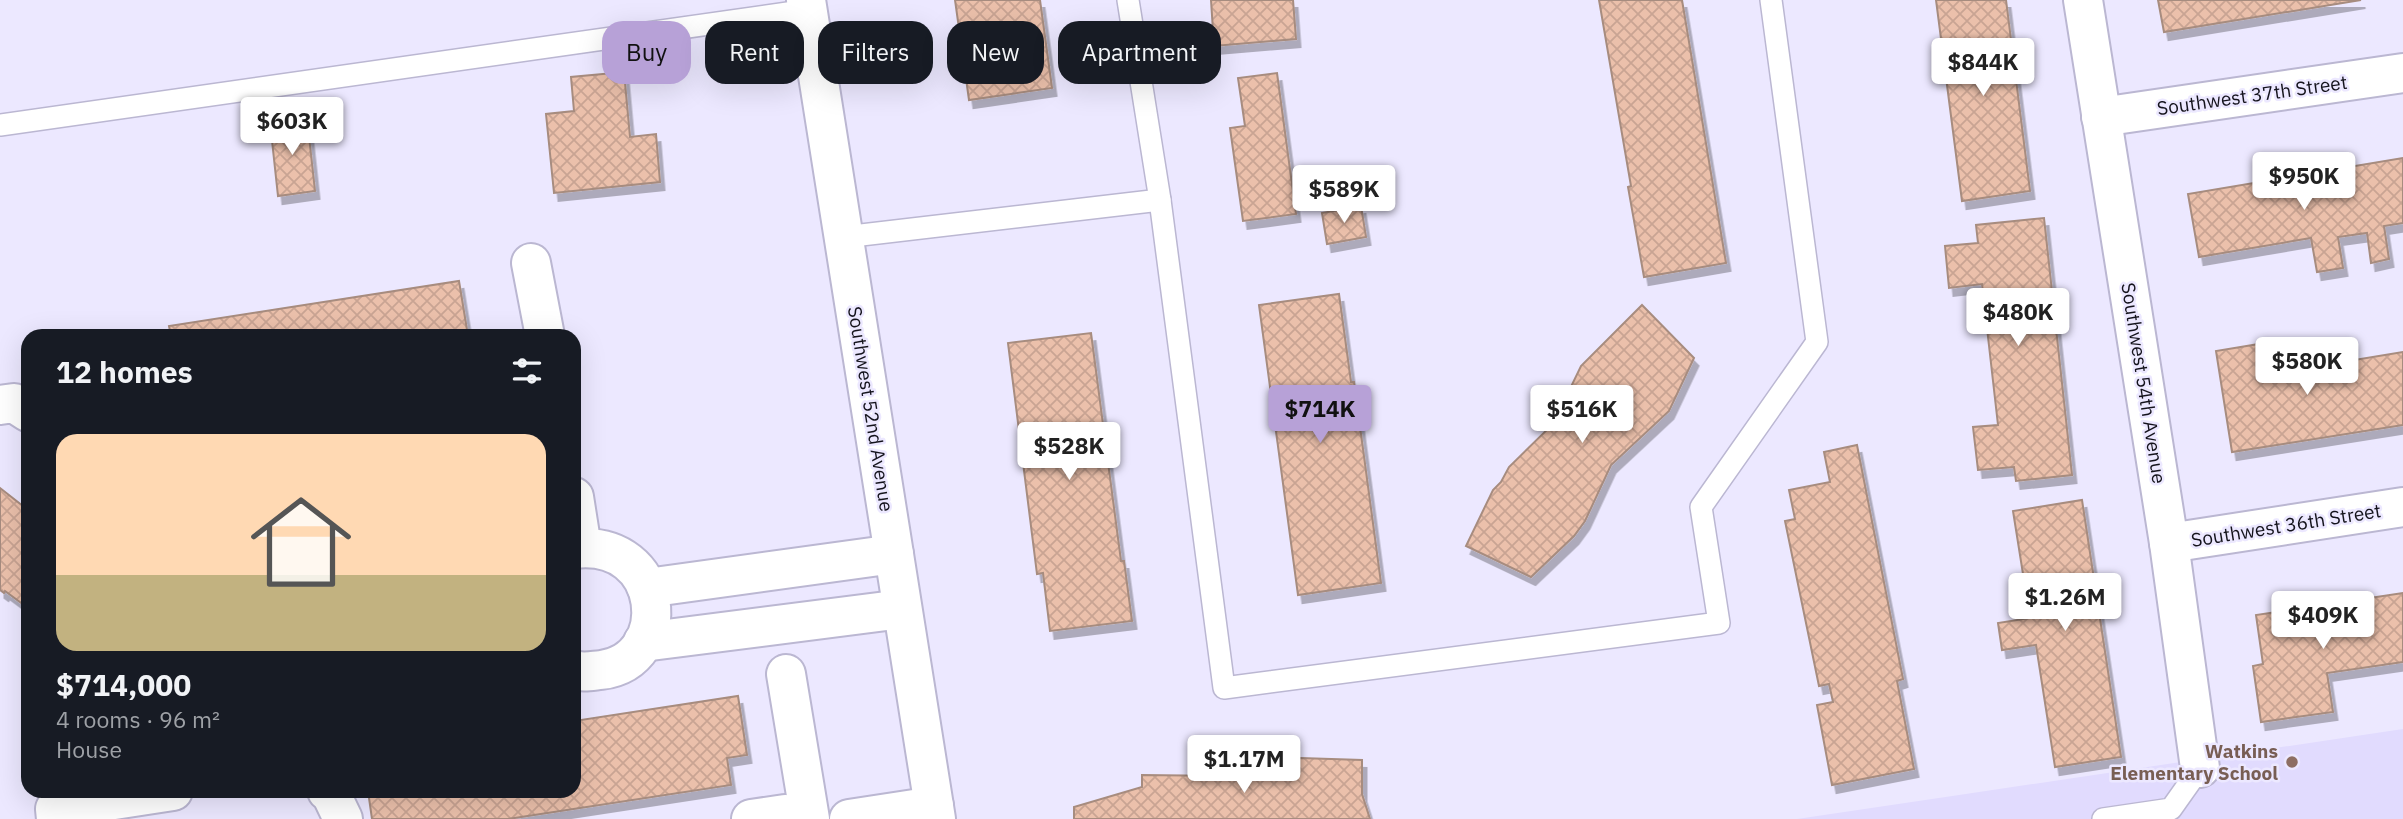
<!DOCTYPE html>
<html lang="en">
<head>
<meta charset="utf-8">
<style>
  :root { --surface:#171b24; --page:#20242c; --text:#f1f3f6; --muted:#9ea1a6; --accent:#b7a1d7 }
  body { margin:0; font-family:"IBM Plex Sans",sans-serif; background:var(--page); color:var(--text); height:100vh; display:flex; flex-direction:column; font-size:26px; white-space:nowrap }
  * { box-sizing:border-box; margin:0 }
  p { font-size:23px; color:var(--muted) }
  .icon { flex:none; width:38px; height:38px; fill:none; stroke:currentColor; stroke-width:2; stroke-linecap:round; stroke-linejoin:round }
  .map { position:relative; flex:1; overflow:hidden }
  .drawer { position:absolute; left:21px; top:329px; width:560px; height:469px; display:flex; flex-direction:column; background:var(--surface); border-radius:21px; box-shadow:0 7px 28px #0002 }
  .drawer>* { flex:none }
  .banner { position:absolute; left:602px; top:21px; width:665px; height:63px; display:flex; gap:14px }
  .price { position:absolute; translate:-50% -60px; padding:0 16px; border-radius:7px; background:#fff; color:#222; font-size:23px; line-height:46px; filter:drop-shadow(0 2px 4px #0008) }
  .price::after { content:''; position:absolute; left:50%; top:42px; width:21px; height:16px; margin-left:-10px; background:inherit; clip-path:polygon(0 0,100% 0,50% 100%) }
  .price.on { background:var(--accent); color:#111 }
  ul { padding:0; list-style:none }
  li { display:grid; align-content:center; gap:14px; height:371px; padding:0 35px }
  li span { display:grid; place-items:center; height:217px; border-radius:21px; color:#555 }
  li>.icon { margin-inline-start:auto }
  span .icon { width:126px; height:126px; fill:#fffc; stroke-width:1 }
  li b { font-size:30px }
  h2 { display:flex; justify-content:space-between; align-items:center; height:84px; padding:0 35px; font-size:30px }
  .tag { padding:0 24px; border-radius:21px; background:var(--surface); box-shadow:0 7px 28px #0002; font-size:24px; line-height:63px }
  .tag.on { background:var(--accent); color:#111 }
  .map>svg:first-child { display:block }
</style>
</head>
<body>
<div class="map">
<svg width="2403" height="819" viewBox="0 0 2403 819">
  <defs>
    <pattern id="building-cross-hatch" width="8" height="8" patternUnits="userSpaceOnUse" patternTransform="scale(1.75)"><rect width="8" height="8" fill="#ebc0ab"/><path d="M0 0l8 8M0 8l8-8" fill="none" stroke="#c9a493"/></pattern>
    <filter id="shadow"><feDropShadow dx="4.5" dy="8" stdDeviation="0" flood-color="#0004"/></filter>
  </defs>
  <rect width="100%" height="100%" fill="#ece8ff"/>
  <path fill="#e1dbfe" d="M2403 729V819H1797L1959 795Z"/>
  <g fill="url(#building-cross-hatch)" stroke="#a78c7f" stroke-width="2" filter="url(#shadow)">
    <path d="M955 0H1040L1052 88 969 100Z"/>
    <path d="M1211 0H1293L1296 39 1214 46Z"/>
    <path d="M1599 0H1682L1726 263 1644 277 1628 187 1631 186Z"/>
    <path d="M1936 0H2006L2030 191 1962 201Z"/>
    <path d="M2158 0H2361L2164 32Z"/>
    <path d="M624 72 630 137 656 134 660 182 554 193 546 114 574 111 571 77Z"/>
    <path d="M1277 73 1296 214 1243 221 1230 128 1245 126 1238 78Z"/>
    <path d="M307 118 315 191 278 196 270 122Z"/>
    <path d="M2403 158V223L2384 226 2389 259 2371 263 2367 233 2338 237 2343 268 2317 272 2311 238 2199 257 2188 194Z"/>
    <path d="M1361 206 1366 237 1327 244 1322 213Z"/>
    <path d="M2044 218 2072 475 2016 481 2014 467 1978 470 1973 427 1998 425 1982 284 1949 288 1945 246 1978 243 1976 225Z"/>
    <path d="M459 281 468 336H171L169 326Z"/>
    <path d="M1339 294 1351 382H1354L1381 583 1298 595 1259 305Z"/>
    <path d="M1642 305 1694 358 1669 411 1611 465 1585 521 1574 536 1531 577 1466 546 1493 490 1501 482 1509 467 1553 424 1581 366Z"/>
    <path d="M1091 333 1121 561H1124L1132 621 1050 631 1043 573 1037 574 1008 343Z"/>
    <path d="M2271 342 2276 373 2403 352V425L2232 452 2216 351Z"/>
    <path d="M1857 445 1903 679 1897 681 1914 769 1832 785 1817 705 1833 702 1829 684 1819 686 1785 521 1795 519 1789 490 1830 482 1824 452Z"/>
    <path d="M0 488 28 510V608L5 591 4 593 0 590Z"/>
    <path d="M2082 500 2121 757 2055 767 2036 645 2002 650 1998 623 2030 618 2013 511Z"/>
    <path d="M2403 593V662L2327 673 2333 712 2261 722 2253 666 2263 664 2256 615Z"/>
    <path d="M738 696 747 755 727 758 731 785 508 819H372L368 791H574V721Z"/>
    <path d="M1300 758 1362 760V794L1370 819H1074V807L1142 787V775L1229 776 1247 774Z"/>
  </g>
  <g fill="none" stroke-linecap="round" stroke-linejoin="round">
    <g stroke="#bbb7d2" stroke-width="24">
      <g id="lane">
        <path d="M1128 0 1160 200 1224 688 1719 623 1701 507 1817 342 1771 0"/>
        <path d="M0 125 808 10"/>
        <path d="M844 237 1160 200"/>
        <path d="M2103 819 2171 809 2200 768"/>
      </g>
    </g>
    <g stroke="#bbb7d2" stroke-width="42">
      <g id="street">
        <path d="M2083 0 2169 543 2200 768"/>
        <path d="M2101 117 2403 73"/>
        <path d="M531 263 545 336"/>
        <path d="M0 405 14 403 28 412"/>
        <path d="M574 497 582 548"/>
        <path d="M2169 543 2403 507"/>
        <path d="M574 549C667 538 676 661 601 670 591 671 583 673 574 670"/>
        <path d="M647 588 894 554"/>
        <path d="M643 642 902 609"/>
        <path d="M786 674 810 819"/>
        <path d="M327 791 331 794 343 819"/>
        <path d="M56 819 55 809 173 791"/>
        <path d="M751 819 785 814 797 819"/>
        <path d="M849 819 934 806"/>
      </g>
    </g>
    <g stroke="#bbb7d2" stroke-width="42">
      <path id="secondary" d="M806 0 936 819"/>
    </g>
    <use href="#lane" stroke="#fff" stroke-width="21"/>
    <use href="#street" stroke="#fff" stroke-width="38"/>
    <use href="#secondary" stroke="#fff" stroke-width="38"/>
  </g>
  <circle fill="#8d6e63" stroke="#ece8ff" stroke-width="2.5" cx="2292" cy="762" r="7"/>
  <g text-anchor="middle" stroke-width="5" stroke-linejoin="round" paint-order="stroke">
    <g font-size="19" fill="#14131c" stroke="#ece8ff">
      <text transform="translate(2252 95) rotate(-8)" y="7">Southwest 37th Street</text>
      <text transform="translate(2144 383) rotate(81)" y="7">Southwest 54th Avenue</text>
      <text transform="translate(871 409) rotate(81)" y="7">Southwest 52nd Avenue</text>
      <text transform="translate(2286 525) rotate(-9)" y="7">Southwest 36th Street</text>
    </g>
    <g font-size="19" font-weight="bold" fill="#785e54" stroke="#ece8ff" text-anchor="end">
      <text x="2278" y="758">Watkins<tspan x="2278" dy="22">Elementary School</tspan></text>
    </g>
  </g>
</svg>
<b class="price" style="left:1983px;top:98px">$844K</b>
<b class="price" style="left:292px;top:157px">$603K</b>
<b class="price" style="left:2304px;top:212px">$950K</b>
<b class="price" style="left:1344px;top:225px">$589K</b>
<b class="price" style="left:2018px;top:348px">$480K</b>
<b class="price" style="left:2307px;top:397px">$580K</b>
<b class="price on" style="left:1320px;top:445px">$714K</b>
<b class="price" style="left:1582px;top:445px">$516K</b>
<b class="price" style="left:1069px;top:482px">$528K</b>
<b class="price" style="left:2065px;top:633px">$1.26M</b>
<b class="price" style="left:2323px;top:651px">$409K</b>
<b class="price" style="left:1244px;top:795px">$1.17M</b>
<div class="banner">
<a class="tag on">Buy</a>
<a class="tag">Rent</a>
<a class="tag">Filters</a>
<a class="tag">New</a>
<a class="tag">Apartment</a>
</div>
<section class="drawer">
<h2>12 homes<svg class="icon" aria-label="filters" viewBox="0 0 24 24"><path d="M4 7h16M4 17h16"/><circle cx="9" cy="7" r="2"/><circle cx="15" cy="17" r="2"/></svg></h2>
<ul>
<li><span style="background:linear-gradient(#ffd9b3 65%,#c2b280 0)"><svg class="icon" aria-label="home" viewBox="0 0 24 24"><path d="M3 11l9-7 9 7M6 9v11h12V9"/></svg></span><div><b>$714,000</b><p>4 rooms · 96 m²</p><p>House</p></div></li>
</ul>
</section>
</div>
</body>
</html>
